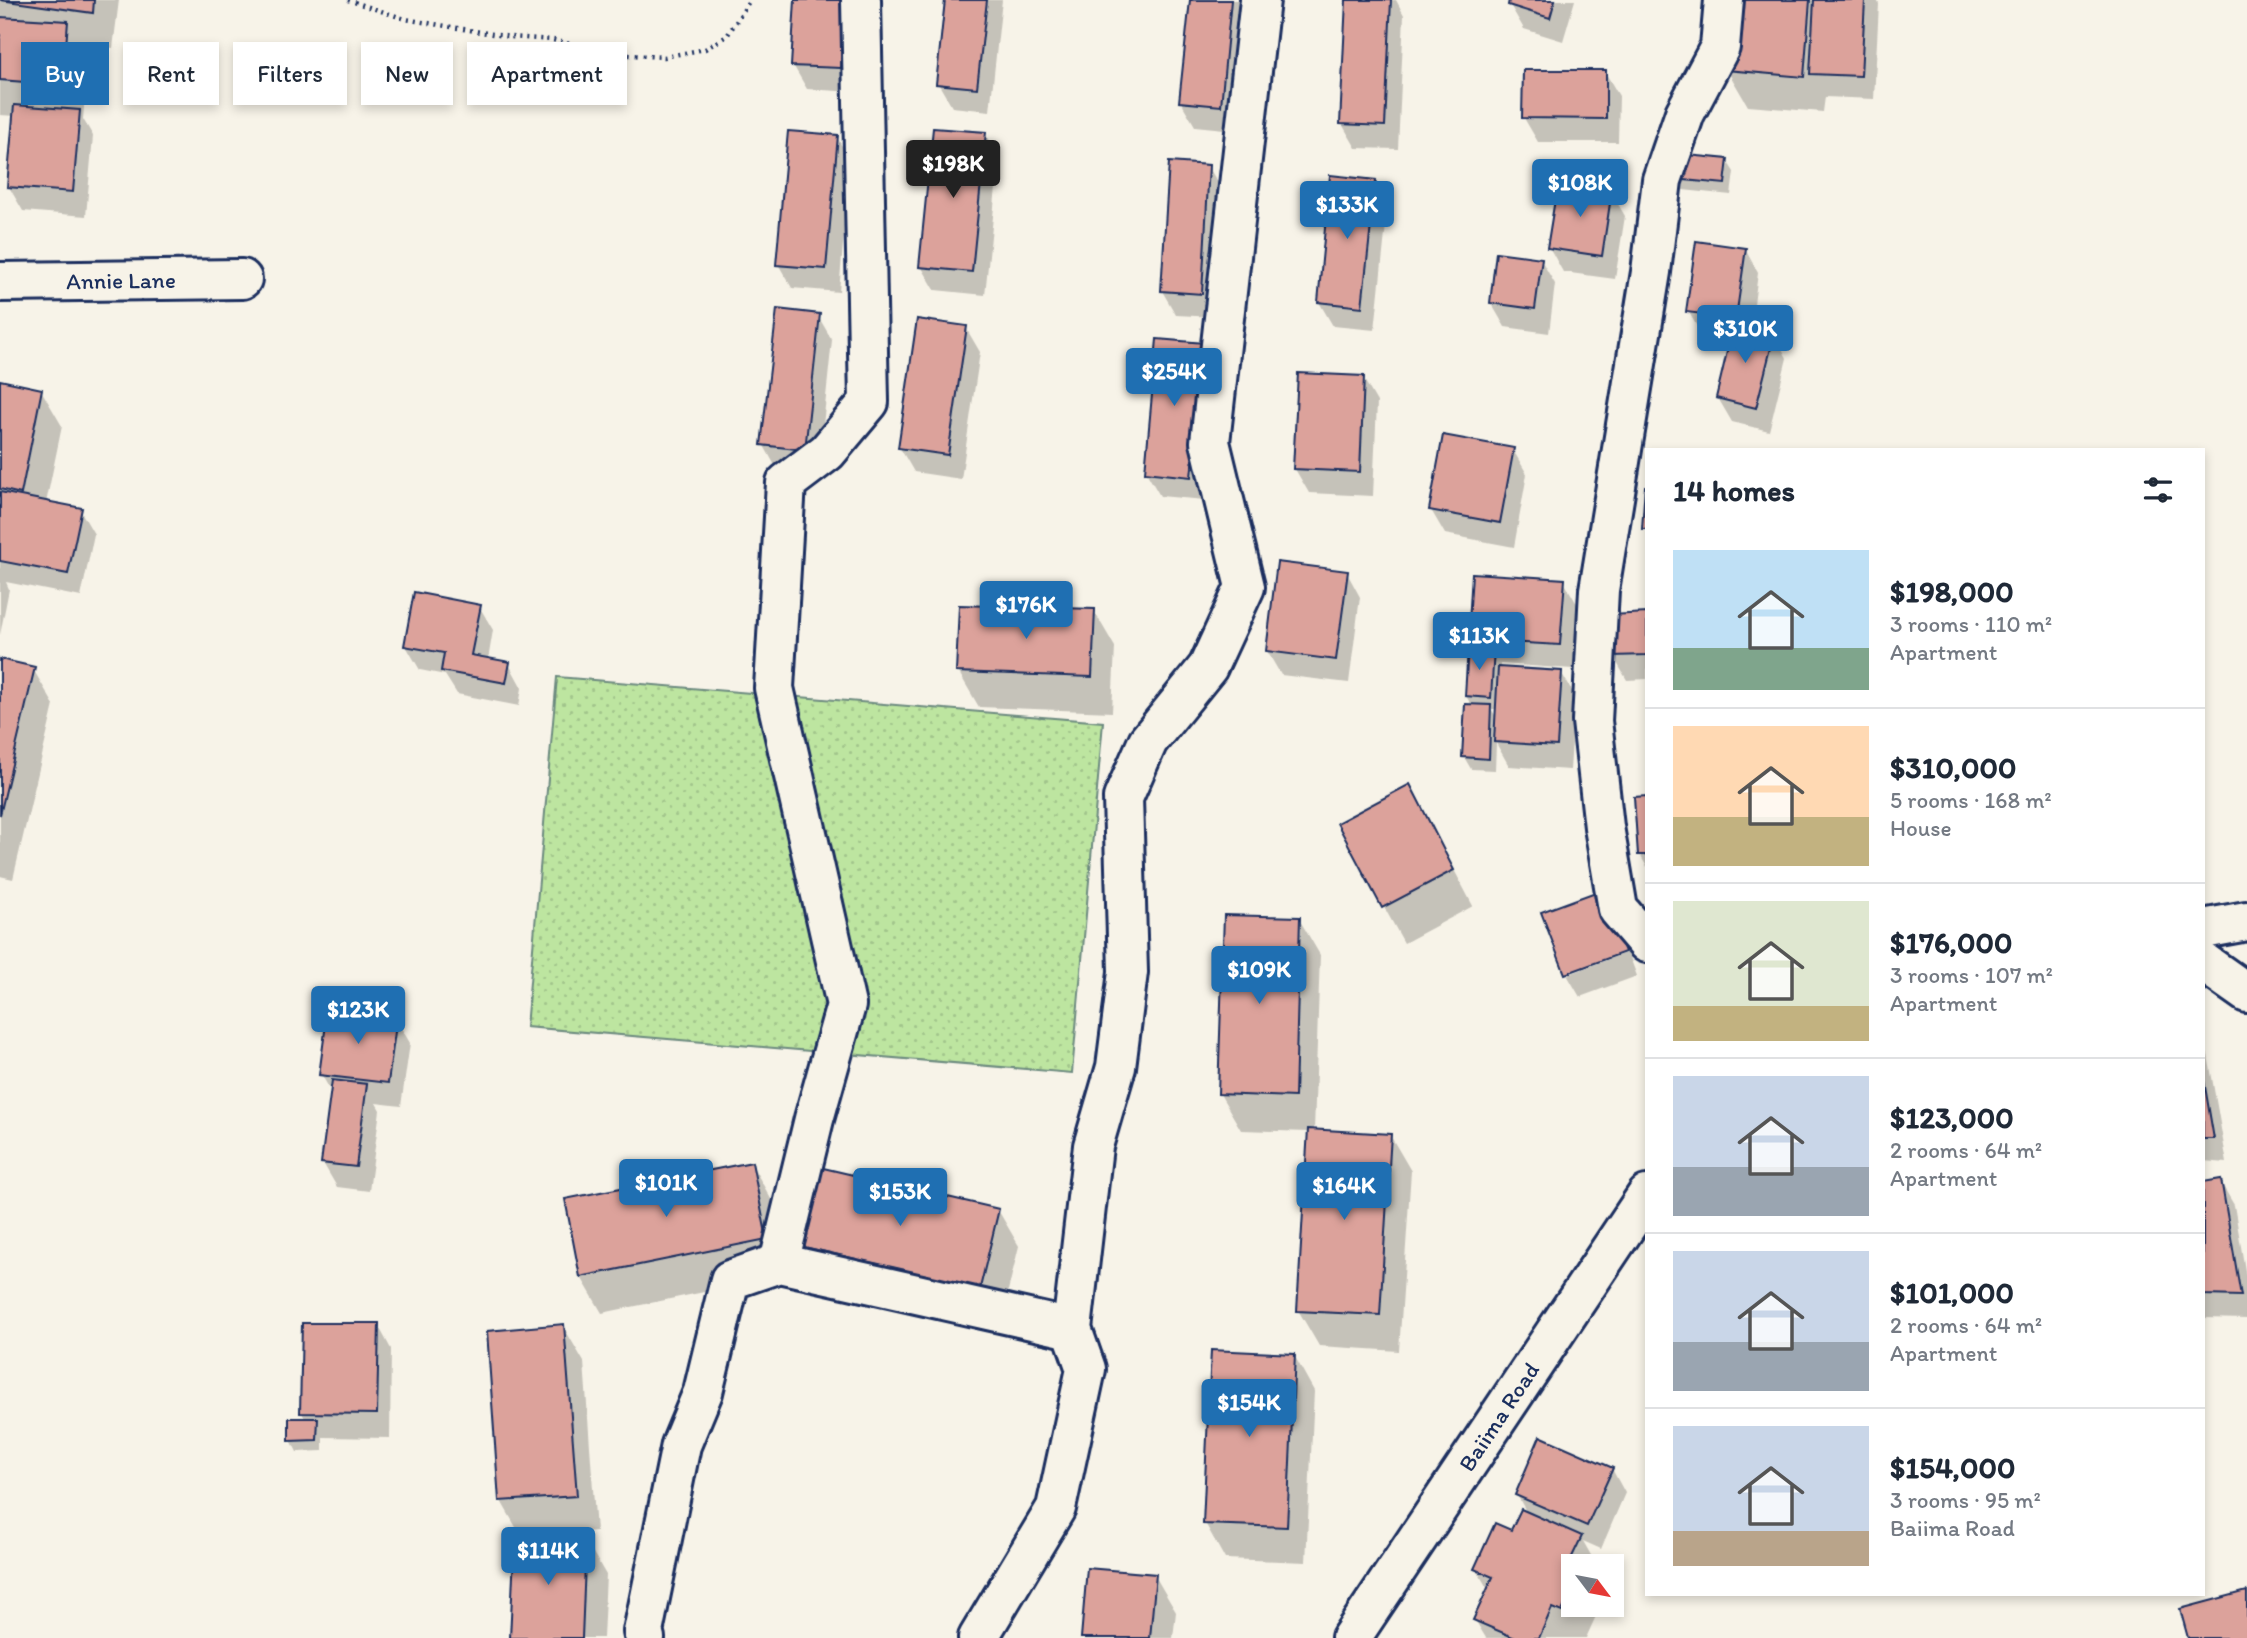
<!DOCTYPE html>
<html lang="en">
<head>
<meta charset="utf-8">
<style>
  :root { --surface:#fff; --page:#f2f2f3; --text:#1f2937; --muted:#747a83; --line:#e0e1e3; --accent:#1f6fb2 }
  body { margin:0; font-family:Itim,sans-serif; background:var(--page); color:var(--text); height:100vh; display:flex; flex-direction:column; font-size:26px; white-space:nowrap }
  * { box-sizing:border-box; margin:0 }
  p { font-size:23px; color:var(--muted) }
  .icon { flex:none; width:38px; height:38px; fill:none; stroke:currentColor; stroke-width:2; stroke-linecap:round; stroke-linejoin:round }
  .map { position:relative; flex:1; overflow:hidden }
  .side { position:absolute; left:1645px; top:448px; width:560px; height:1148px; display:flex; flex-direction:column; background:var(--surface); border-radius:0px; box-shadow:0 4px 10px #0003 }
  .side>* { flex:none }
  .top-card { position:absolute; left:21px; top:42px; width:665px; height:63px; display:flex; gap:14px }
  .needle { width:46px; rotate:122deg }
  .fabs { position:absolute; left:1561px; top:1554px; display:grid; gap:14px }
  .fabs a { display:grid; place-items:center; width:63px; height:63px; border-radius:0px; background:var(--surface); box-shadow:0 4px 10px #0003; font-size:35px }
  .price { position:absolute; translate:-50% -60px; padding:0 16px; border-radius:7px; background:var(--accent); color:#fff; font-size:23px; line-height:46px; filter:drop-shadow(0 2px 4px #0008) }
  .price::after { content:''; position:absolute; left:50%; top:42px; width:21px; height:16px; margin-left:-10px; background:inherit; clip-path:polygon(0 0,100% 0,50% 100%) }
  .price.active { background:#222; color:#fff }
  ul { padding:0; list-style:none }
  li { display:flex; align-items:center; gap:21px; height:175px; padding:0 28px }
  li+li { border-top:2px solid var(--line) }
  li span { display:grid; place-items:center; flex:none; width:196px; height:140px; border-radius:0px; color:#555 }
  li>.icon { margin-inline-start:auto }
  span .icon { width:84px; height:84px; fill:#fffc; stroke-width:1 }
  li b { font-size:30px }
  h2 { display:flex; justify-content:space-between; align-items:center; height:84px; padding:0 28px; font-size:30px }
  .chip { padding:0 24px; border-radius:0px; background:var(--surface); box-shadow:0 4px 10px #0003; font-size:24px; line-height:63px }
  .chip.active { background:var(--accent); color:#fff }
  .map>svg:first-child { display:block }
</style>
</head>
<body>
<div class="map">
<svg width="2247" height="1638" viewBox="0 0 2247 1638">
  <defs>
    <pattern id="green-dots" width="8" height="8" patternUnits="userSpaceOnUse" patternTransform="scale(1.75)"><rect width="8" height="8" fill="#bde5a0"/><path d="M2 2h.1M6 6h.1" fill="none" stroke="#a2c58c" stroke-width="1.8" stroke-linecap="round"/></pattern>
  </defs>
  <rect width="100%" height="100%" fill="#f7f3e8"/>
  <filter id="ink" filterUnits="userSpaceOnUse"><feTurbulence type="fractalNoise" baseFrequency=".0143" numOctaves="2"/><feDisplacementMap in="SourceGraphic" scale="14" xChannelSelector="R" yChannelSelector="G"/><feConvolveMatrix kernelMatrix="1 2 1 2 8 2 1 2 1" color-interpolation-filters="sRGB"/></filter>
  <g filter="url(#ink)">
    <path fill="url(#green-dots)" stroke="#6c8a7f" stroke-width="2" d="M557 677 1103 722 1072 1073 526 1027Z"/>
    <g fill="#0003" fill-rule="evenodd">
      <path d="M0 0H119L113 48 79 44 88 59 83 119 93 136 86 216 23 211 9 187 15 116 0 115Z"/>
      <path d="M797 0H859L854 92 807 89 793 65Z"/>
      <path d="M947 0H1002L990 111 952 107 938 83Z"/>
      <path d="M1191 0H1247L1234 130 1195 126 1181 102Z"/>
      <path d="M1348 0H1396L1404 15 1398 149 1356 148 1342 124Z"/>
      <path d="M1511 0H1575L1563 41 1524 29 1510 5Z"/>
      <path d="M1733 0H1877L1879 4 1874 99 1825 97 1823 112 1748 106 1727 70Z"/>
      <path d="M1605 72 1619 96 1618 142H1538L1524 118Z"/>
      <path d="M985 134 999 158 985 295 935 290 921 266Z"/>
      <path d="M837 137 850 161 839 292 792 288 778 264Z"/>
      <path d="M1727 161 1734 172 1731 195 1683 190 1676 179Z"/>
      <path d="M1208 166 1222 190 1215 317 1176 315 1162 291Z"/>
      <path d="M1374 181 1388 205 1375 330 1333 326 1319 302Z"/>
      <path d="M1611 192 1625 216 1615 279 1563 272 1549 247Z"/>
      <path d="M1745 249 1758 273 1751 328 1774 334 1787 358 1769 431 1732 422 1718 398 1732 339 1702 335 1688 311Z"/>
      <path d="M1541 260 1555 284 1549 333 1505 327 1491 303Z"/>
      <path d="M818 316 832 340 818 473 777 469 763 444Z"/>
      <path d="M966 328 980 352 961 479 914 472 900 448Z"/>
      <path d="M1203 345 1205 500 1160 496 1146 472Z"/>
      <path d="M1363 378 1377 402 1373 496 1309 493 1295 469Z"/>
      <path d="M0 382 41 390 62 426 46 503 80 510 94 534 81 597 6 582 9 589 0 635Z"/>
      <path d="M1513 450 1527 474 1514 547 1445 534 1431 510Z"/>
      <path d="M1347 573 1360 597 1349 683 1281 675 1267 651Z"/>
      <path d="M1563 580 1577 604 1573 669 1500 664V669L1561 672 1575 696 1570 770 1509 766 1496 743 1495 770 1471 769 1464 757 1472 706 1466 696 1475 649 1469 639ZM1491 709H1497V718Z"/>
      <path d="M479 606 493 630 488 660 509 664 522 688 519 706 457 694 445 675 420 670 406 646Z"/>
      <path d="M1094 611 1115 647 1112 712 979 707 958 671Z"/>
      <path d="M1647 615V679L1627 680 1613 656Z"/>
      <path d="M0 661 33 669 54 705 13 879 0 876Z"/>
      <path d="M1647 798V867L1640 855Z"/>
      <path d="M1429 822 1473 906 1404 943 1384 907Z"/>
      <path d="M1601 892 1627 949 1567 971V975L1628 952 1637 976 1580 997 1566 973Z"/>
      <path d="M1299 919 1320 955 1314 1131 1390 1135 1411 1171 1399 1351 1319 1346 1298 1310 1310 1132 1241 1130 1220 1094Z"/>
      <path d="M396 1019 410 1043 401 1106 376 1103 380 1110 369 1191 337 1187 323 1163 332 1093 321 1074Z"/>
      <path d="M2203 1046 2208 1055 2227 1163 2203 1161Z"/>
      <path d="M751 1163 771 1199 787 1275 602 1313 581 1277 567 1201Z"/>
      <path d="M2220 1181 2234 1205 2247 1282V1319L2203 1318V1183Z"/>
      <path d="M998 1210 1019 1246 1000 1323 822 1282 802 1246Z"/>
      <path d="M378 1325 391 1349 390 1438 323 1437V1451L297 1452 291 1440 306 1420 302 1413Z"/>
      <path d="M563 1326 584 1362 596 1531 545 1535V1538L585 1539 606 1575 603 1638H511L521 1536 501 1501 489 1332Z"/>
      <path d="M1294 1355 1314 1391 1306 1562 1225 1559 1205 1523Z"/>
      <path d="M1612 1469 1625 1493 1601 1549 1583 1541 1597 1566H1573V1605H1601L1586 1638H1486L1475 1620 1489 1591 1476 1569 1527 1513 1517 1495Z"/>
      <path d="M1155 1576 1176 1612 1173 1638H1083Z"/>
    </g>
    <g fill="#dca29b" stroke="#1b2f5e" stroke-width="2">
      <path d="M0 0H94L93 13Z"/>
      <path d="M795 0H845L841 68 791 66Z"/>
      <path d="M945 0H987L977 88 936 84Z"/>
      <path d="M1190 0H1231L1221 106 1179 102Z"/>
      <path d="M1346 0H1391L1385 126 1340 124Z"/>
      <path d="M1509 0H1555L1550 18 1508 5Z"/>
      <path d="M1732 0H1810L1804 77 1726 70Z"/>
      <path d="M1814 0H1865L1861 76 1810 74Z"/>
      <path d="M0 17 68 21 63 85 0 80Z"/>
      <path d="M1523 70H1606V119L1522 118Z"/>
      <path d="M14 105 80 110 73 192 7 187Z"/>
      <path d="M933 128 986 132 972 272 919 267Z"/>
      <path d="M788 131 838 135 826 269 776 265Z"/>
      <path d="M1677 154 1728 159 1725 184 1674 179Z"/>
      <path d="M1169 162 1209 165 1202 294 1161 291Z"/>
      <path d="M1330 175 1376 180 1362 307 1318 302Z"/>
      <path d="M1558 181 1612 190 1602 256 1547 248Z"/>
      <path d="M1696 241 1746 248 1736 318 1686 312Z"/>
      <path d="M1496 252 1542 258 1535 309 1490 303Z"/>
      <path d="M777 309 820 314 805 450 761 445Z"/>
      <path d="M917 319 967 326 948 455 898 448Z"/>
      <path d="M1734 322 1775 332 1756 408 1716 398Z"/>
      <path d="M1157 339 1204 343 1191 477 1145 472Z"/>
      <path d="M1298 373 1364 376 1360 472 1293 469Z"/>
      <path d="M0 380 42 389 21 494 0 489Z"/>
      <path d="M1443 435 1514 448 1500 523 1429 510Z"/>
      <path d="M1645 486H1647V529H1642Z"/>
      <path d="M0 492 82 508 68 574 0 561Z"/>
      <path d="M1277 562 1348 571 1336 660 1266 651Z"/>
      <path d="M1472 573 1565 579 1560 645 1468 640Z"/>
      <path d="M414 592 481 605 471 655 510 662 506 683 441 671 444 653 404 646Z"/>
      <path d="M959 605 1095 609 1092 677 956 672Z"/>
      <path d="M1647 613V655L1612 656 1611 615Z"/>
      <path d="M1468 646 1494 649 1491 698 1465 696Z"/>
      <path d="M0 659 35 667 0 815Z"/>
      <path d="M1498 667 1562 671 1557 746 1494 742Z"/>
      <path d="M1465 704 1491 705 1489 759 1462 757Z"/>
      <path d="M1410 784 1454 870 1382 908 1337 823Z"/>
      <path d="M1647 796V855H1638L1634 797Z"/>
      <path d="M1601 890 1625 952 1565 974 1541 912Z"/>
      <path d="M1224 915 1300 917 1295 1097 1218 1094Z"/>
      <path d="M328 1009 397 1017 388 1083 319 1075Z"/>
      <path d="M2203 1075 2214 1139H2203Z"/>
      <path d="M332 1080 367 1084 356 1167 321 1163Z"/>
      <path d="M1308 1129 1391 1134 1380 1315 1297 1311Z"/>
      <path d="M752 1162 767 1239 580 1277 565 1199Z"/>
      <path d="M819 1167 999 1209 980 1288 800 1246Z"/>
      <path d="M2221 1179 2241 1296 2203 1295V1182Z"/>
      <path d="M302 1323H379L377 1414 300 1413Z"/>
      <path d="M564 1324 577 1496 499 1501 487 1331Z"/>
      <path d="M1211 1350 1295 1354 1287 1527 1203 1524Z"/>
      <path d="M289 1418H318L317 1440 289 1441Z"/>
      <path d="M1540 1436 1613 1468 1587 1526 1515 1495Z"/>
      <path d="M1521 1509 1582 1536 1570 1561 1582 1566H1573V1587L1562 1612 1552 1608 1539 1638H1515L1473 1620 1493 1577 1474 1569 1495 1523 1511 1530Z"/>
      <path d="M515 1534 586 1538 582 1638H510Z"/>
      <path d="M1087 1568 1156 1574 1150 1638H1081Z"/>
      <path d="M2247 1591V1638H2188L2180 1609Z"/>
    </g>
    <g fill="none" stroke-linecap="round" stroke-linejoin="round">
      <g stroke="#1b2f5e" stroke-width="44">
        <g id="street">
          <path id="s1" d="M0 282 242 279"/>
          <path d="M1647 943 1618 909 1604 827 1592 721 1599 590 1651 272 1662 180 1685 113 1720 47 1724 0"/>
          <path d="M2203 962 2247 993"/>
          <path d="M779 1263 814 1119 846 1005 774 688 786 483 827 452 869 402 861 0"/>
          <path d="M645 1638 643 1632 681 1445 703 1392 730 1280 779 1263 1072 1329"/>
          <path d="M978 1638 1056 1508 1086 1369 1072 1329 1093 1146 1116 1067 1128 972 1123 798 1148 741 1208 667 1245 587 1210 442 1260 0"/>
        </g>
      </g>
      <g stroke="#1b2f5e" stroke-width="44">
        <g id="secondary">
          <path d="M2203 929 2247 921"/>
          <path id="s2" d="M1351 1638 1647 1195"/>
        </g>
      </g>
      <path stroke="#1b2f5e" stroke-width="4.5" stroke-dasharray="2 5" stroke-linecap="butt" d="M348 0 405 19 510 37 553 40 614 54 664 57 705 49 727 36 750 0"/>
      <use href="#street" stroke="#f7f3e8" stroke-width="38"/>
      <use href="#secondary" stroke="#f7f3e8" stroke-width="38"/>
    </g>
  </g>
  <g text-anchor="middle" stroke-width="5" stroke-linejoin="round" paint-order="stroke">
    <g font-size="23" fill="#1b2f5e" stroke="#f7f3e8">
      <text dy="8" stroke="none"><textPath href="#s1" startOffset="121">Annie Lane</textPath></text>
      <text dy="8" stroke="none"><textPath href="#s2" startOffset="266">Baiima Road</textPath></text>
    </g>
  </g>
</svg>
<div class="fabs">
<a><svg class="needle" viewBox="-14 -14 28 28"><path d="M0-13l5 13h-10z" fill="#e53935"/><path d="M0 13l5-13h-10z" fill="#747a83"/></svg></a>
</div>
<b class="price active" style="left:953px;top:200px">$198K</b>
<b class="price" style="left:1580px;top:219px">$108K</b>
<b class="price" style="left:1347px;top:241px">$133K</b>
<b class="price" style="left:1745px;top:365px">$310K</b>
<b class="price" style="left:1174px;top:408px">$254K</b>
<b class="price" style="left:1026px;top:641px">$176K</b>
<b class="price" style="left:1479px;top:672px">$113K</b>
<b class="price" style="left:1259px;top:1006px">$109K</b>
<b class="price" style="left:358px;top:1046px">$123K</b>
<b class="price" style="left:666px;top:1219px">$101K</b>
<b class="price" style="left:1344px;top:1222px">$164K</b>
<b class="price" style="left:900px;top:1228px">$153K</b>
<b class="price" style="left:1249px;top:1439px">$154K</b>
<b class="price" style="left:548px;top:1587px">$114K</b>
<div class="top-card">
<a class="chip active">Buy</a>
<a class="chip">Rent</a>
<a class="chip">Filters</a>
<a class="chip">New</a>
<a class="chip">Apartment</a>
</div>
<section class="side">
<h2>14 homes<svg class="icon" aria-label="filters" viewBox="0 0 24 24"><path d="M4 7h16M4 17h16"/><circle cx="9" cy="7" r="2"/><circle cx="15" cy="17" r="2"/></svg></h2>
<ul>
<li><span style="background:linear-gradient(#bfe0f5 70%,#7fa58c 0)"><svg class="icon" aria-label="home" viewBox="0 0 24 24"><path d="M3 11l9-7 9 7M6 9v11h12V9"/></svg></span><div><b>$198,000</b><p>3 rooms · 110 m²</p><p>Apartment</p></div></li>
<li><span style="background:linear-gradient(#ffd9b3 65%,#c2b280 0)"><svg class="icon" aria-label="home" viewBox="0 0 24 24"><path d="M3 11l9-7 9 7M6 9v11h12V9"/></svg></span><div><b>$310,000</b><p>5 rooms · 168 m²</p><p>House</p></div></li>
<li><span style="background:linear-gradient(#dfe7d0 75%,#c2b280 0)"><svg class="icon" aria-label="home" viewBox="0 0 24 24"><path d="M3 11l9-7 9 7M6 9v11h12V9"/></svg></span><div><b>$176,000</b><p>3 rooms · 107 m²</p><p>Apartment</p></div></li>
<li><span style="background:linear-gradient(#c9d6e8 65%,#9aa5b1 0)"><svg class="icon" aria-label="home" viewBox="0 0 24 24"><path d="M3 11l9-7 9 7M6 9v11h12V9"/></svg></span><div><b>$123,000</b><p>2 rooms · 64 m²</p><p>Apartment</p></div></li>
<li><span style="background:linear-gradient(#c9d6e8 65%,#9aa5b1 0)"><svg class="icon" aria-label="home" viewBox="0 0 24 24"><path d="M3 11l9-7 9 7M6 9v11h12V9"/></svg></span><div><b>$101,000</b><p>2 rooms · 64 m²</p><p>Apartment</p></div></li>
<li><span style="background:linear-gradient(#c9d6e8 75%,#b9a48a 0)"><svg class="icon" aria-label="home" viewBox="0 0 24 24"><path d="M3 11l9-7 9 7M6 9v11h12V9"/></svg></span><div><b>$154,000</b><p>3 rooms · 95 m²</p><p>Baiima Road</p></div></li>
</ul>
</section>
</div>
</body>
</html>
